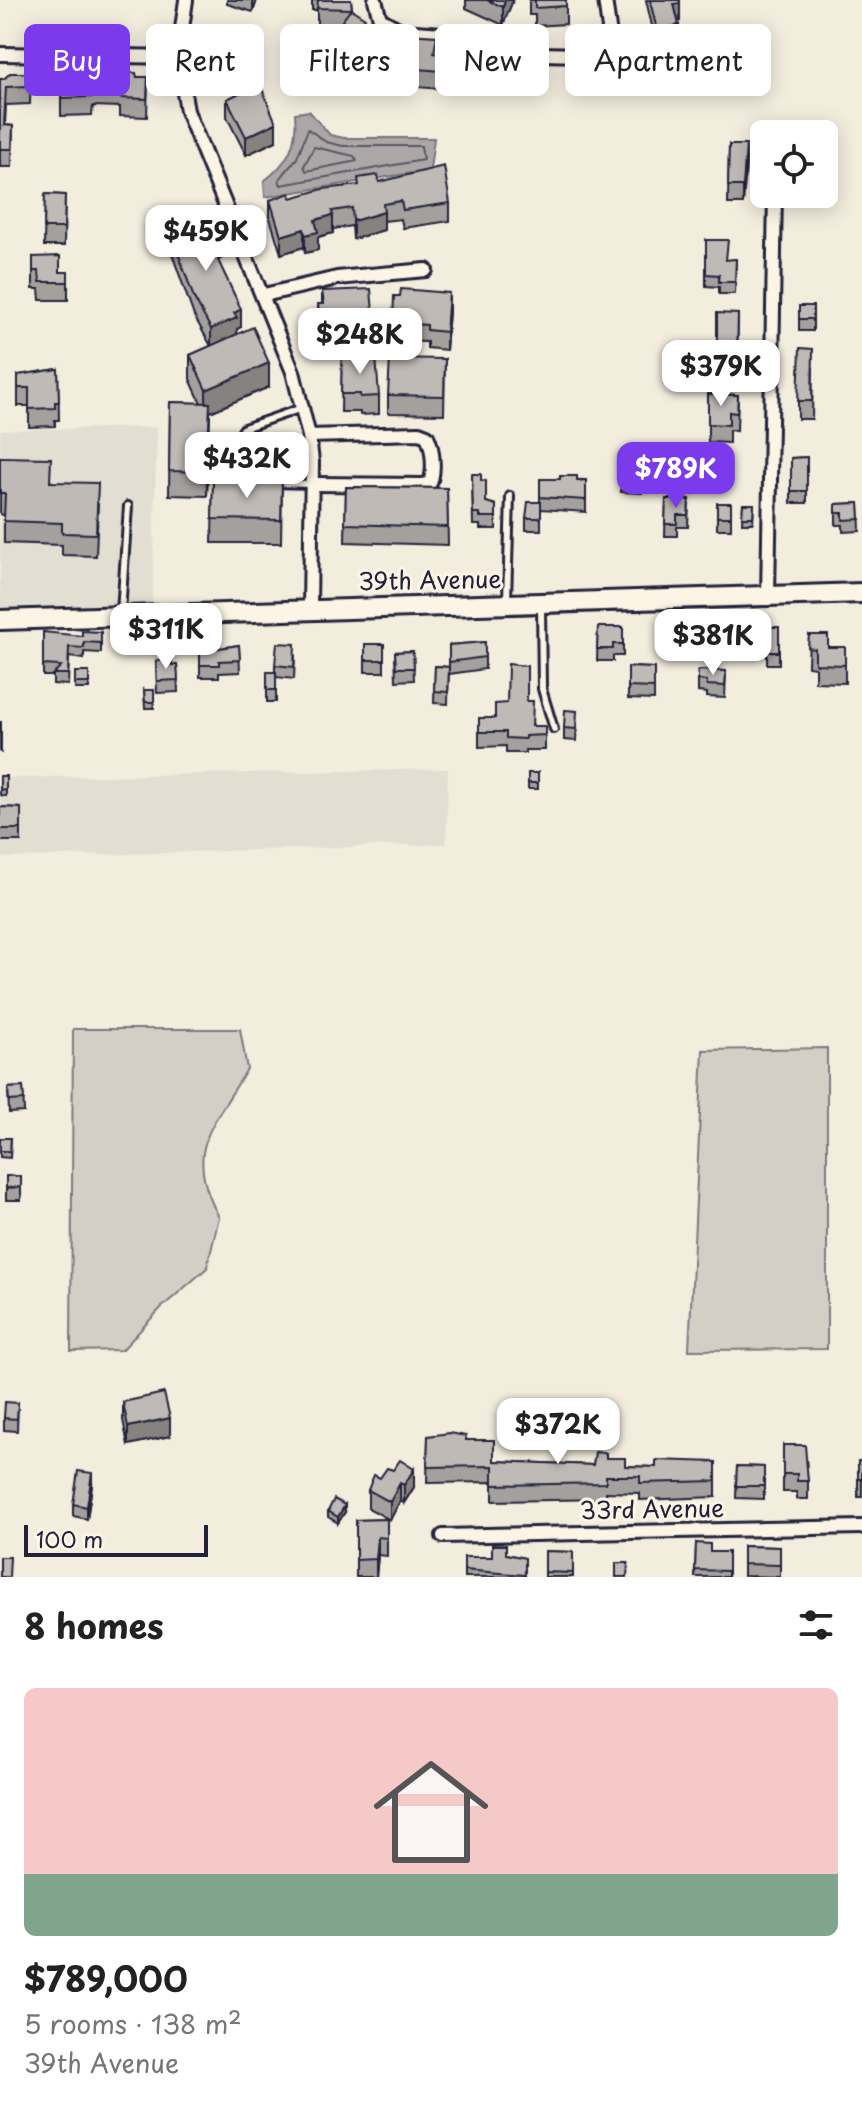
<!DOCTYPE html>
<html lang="en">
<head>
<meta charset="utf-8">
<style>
  :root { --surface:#fff; --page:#f6f6f6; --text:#222; --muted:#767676; --line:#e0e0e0; --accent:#7c3aed }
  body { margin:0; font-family:"Playpen Sans",sans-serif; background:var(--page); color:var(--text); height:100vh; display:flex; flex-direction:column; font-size:30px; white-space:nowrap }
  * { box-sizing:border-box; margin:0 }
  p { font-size:26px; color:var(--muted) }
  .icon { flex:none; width:44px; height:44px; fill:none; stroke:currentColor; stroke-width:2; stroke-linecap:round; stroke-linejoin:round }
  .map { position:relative; height:1577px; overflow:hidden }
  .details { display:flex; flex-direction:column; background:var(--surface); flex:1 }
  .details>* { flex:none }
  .guide { position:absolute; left:24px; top:24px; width:814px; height:72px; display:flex; gap:16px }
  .tools { position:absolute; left:750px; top:120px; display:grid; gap:16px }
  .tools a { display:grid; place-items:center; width:88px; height:88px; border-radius:12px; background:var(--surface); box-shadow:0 4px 20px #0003; font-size:40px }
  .scale { position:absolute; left:24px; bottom:20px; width:184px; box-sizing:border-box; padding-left:8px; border:4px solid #22223b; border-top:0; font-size:22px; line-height:28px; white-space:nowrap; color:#22223b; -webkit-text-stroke:6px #fcf5e5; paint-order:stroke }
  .price { position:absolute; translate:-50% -68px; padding:0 18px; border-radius:16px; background:#fff; color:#222; font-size:26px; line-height:52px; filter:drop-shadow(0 2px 4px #0008) }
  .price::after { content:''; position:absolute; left:50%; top:48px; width:24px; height:18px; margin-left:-12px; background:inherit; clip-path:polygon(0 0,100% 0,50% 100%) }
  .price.on { background:var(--accent); color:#fff }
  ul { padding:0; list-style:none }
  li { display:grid; align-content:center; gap:16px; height:424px; padding:0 24px }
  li+li { border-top:2px solid var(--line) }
  li span { display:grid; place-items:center; height:248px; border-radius:12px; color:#555 }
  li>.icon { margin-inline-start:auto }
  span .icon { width:144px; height:144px; fill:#fffc; stroke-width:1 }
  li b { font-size:34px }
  h2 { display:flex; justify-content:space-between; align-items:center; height:96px; padding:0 24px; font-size:34px }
  .chip { padding:0 28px; border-radius:12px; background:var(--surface); box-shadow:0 4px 20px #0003; font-size:28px; line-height:72px }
  .chip.on { background:var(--accent); color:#fff }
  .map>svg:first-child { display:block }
</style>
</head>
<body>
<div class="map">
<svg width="862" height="1577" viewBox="0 0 862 1577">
  <rect width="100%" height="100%" fill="#f3edde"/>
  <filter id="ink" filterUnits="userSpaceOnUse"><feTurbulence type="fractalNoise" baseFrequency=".0125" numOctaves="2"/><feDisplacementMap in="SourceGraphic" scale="16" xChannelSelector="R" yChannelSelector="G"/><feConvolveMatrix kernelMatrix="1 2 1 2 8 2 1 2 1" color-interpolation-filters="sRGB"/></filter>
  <g filter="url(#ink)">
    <g fill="#e3ded2">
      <path d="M157 427 152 616 0 620V430Z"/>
      <path d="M448 769 446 844 0 858V778Z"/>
    </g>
    <g fill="#d4cfc6" stroke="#7b7880" stroke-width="2">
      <path d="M73 1029H240L247 1069C213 1127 182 1149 219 1217L207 1268 161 1308 122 1350 71 1351Z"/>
      <path d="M827 1048V1349L689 1350 703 1050Z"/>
    </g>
    <path fill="#aca7a6" stroke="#75727b" stroke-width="2" d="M309 111 330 135 344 138H434L430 170 265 197 264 181C288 163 298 144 295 113Z"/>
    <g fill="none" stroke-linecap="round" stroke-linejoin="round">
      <g stroke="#595766" stroke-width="2">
        <path d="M308 129 326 142 343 146H421L423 160 281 185 279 180 297 158Z"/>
        <path d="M314 147 354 156 357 161 306 171 304 166Z"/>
      </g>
      <g stroke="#22223b" stroke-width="12">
        <g id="lane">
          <path d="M260 482 235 471 231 448 244 428 302 408"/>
          <path d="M275 483 312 484"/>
          <path d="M507 600 510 496"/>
          <path d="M541 606 542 689 554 729"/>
          <path d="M121 613 128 506"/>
        </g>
      </g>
      <g stroke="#22223b" stroke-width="18">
        <g id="street">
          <path d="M186 0 178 57 187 111 293 372 309 436 312 462 310 608"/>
          <path d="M375 0 380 19 402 31 442 34 498 53 582 55 612 50 605 0"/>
          <path d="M0 54 178 57"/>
          <path d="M264 295 337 278 426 270"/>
          <path d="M309 436 419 433 427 436C433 448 435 470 430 483L423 485 312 484"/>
          <path d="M768 596 775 194"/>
          <path d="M443 1536 862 1527"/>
        </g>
      </g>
      <g stroke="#22223b" stroke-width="24">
        <path id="secondary" d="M0 620 862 593"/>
      </g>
      <use href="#lane" stroke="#fcf5e5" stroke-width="6"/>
      <use href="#street" stroke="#fcf5e5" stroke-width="12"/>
      <use href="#secondary" stroke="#fcf5e5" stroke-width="18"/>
    </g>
    <g fill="#a4a09d" stroke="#22223b" stroke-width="2">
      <path d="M227 0H257L253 12 227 4Z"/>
      <path d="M312 0H351L352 9 365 23 379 50 356 82 338 71V60L330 55V37L338 26H317V10H312Z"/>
      <path d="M466 0H513L503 25 466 8Z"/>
      <path d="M529 0H566V24L535 26V15H529Z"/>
      <path d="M646 0H680V21H678L679 43 657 48Z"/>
      <path d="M437 54 443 73 441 89 406 86 405 93 387 91V73Z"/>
      <path d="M31 73 30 104 6 105 5 125 13 126 12 167H0V79Z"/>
      <path d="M137 77H148L147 117 120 116V107L93 106 92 115 61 116V98L69 85Z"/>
      <path d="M254 93 276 141 246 155 227 117V99Z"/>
      <path d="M729 145 746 163 743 204H728Z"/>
      <path d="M379 182 450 203V221L403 228 401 219 384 221V230L353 239 352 226 333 229V233L318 237V250L305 253 304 247 281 254 270 218V200L291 198Z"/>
      <path d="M45 194 65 195 64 246H44Z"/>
      <path d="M171 233 221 268 241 327 237 329V334L269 387 210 412 207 496 169 495 170 402 201 403 190 379V355L211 346 194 316 171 251Z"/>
      <path d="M706 240 727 260 736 259 735 294H719V287L706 286Z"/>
      <path d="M33 257 60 272H68V300H40L39 289H33Z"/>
      <path d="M322 291 374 325V343L354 346V342L342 344V340L321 346 318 322V304H322Z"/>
      <rect x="799" y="306" width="14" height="25"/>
      <path d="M449 311 446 350 427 348V342L393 341V323Z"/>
      <path d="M738 314 737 376H721V360L717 359V341Z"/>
      <path d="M342 355 379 396V414L360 415V412H341Z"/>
      <path d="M445 359 444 414 388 413V395Z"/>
      <path d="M813 367 812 419H798V401Z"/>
      <path d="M58 369 59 420H55V426L29 427V406H18V375Z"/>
      <path d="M708 394 738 395 737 431 729 430V443L708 442Z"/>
      <path d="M0 457 98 504 96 556 62 555V545L4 543V515L0 514Z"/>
      <path d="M807 457V503H791V458Z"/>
      <path d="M671 458H687L686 492H670Z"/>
      <path d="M621 460H642V493L621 492Z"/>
      <path d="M472 474 481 480 486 502 496 505V529H480V525H473Z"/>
      <path d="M540 479 586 480V512L541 509V530H526V518L540 502Z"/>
      <path d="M213 480 282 481 281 543H212Z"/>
      <path d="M346 487 447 488 448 545 345 542Z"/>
      <path d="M666 499H689L688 527H677V536H665Z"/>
      <rect x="717" y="503" width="14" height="26"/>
      <path d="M859 503 860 531 843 532V525H836V504Z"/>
      <path d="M743 504H754L753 523H742Z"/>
      <path d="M598 627H623V656H613V661H597Z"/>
      <rect x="767" y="627" width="12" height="37"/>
      <path d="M43 632 101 643V653L84 652V659L69 657 68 685 53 684V676H43Z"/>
      <path d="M809 635 828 647H845V683L815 682V667L808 666Z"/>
      <path d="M485 642V669L449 674V645Z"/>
      <rect x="365" y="644" width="19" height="28"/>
      <path d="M239 645 240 672 219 673V677H200V651Z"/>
      <path d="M413 651 414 680 396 681 395 652Z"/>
      <path d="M295 656 294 679 276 677V702H267V672H275V665Z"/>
      <path d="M156 661 172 665H177L178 692 157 693Z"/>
      <path d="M435 666 449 667 448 704 434 703Z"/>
      <path d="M628 667 654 668V700L628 699Z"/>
      <path d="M698 670 726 671 725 698 707 697V693L698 692Z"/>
      <rect x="75" y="672" width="14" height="17"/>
      <path d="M144 690 154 702V708H145Z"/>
      <path d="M527 701 533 726 545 735V750H525V753H506V746L479 747V718H495Z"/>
      <path d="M577 723 576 741 564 740V728Z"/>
      <path d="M538 773V789H528V783Z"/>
      <path d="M0 776H6V796L0 795Z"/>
      <path d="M0 807 21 808V841H0Z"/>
      <path d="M23 1087 24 1112 9 1113 8 1088Z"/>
      <path d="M0 1138H11L10 1158 0 1157Z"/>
      <rect x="6" y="1176" width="15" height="24"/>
      <path d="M123 1402 170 1436 128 1445 123 1420Z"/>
      <path d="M18 1403 17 1431 4 1430V1418Z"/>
      <path d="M428 1436 466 1440 494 1461 593 1465 606 1458 625 1466 656 1467 716 1462V1497L640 1500V1493L606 1492V1499L493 1501V1482L427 1483Z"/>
      <path d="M783 1445 808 1481V1499H797V1492H783Z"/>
      <rect x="858" y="1461" width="4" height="36"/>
      <path d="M737 1466 764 1467V1499L736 1498Z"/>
      <path d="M380 1478 414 1487 404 1503 400 1501 390 1520 368 1508V1490Z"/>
      <path d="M92 1485 87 1519 73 1516V1504Z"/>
      <path d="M328 1511 345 1512 338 1523 328 1517Z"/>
      <path d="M387 1519V1556L378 1555 376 1577H356V1520Z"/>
      <path d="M696 1543 710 1552H728V1577H695Z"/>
      <path d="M743 1546 780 1547V1577L743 1576Z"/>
      <path d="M545 1551 573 1552V1577H545Z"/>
      <path d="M506 1554 525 1558V1577H464V1557H492Z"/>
    </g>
    <g fill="#86827f" stroke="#22223b" stroke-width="2">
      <path d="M253 0H257L253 12Z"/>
      <path d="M505 0H513L503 25V7Z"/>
      <path d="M680 3V21L674 22V4Z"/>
      <path d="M679 25V43L657 48V30Z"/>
      <path d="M379 32V50L356 82V64Z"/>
      <path d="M276 123V141L246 155V137Z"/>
      <path d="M746 145V163L743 204V186Z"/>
      <path d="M384 212V230L353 239V221Z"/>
      <path d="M333 215V233L318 237V250L305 253V235L315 220Z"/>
      <path d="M304 229V247L281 254V236Z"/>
      <path d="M449 293V311L446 350V332Z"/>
      <path d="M241 309V327L237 329V336L211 347V329Z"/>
      <path d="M342 322V340L321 346V328Z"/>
      <path d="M269 363V387L210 412 207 496 206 390Z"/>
      <path d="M170 1418V1436L128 1445V1427Z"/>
      <path d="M414 1469V1487L404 1503V1485Z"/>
      <path d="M92 1473V1485L87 1519V1507Z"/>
      <path d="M400 1483V1501L390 1520V1502Z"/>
      <path d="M345 1505V1512L338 1523V1517Z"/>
      <path d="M378 1537V1555L376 1577V1559Z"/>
    </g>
    <g fill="#bfbab6" stroke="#22223b" stroke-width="2">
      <path d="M318 0H351L352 9 317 8Z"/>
      <path d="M487 0H505L503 7Z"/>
      <path d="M535 0H566V6L535 8Z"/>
      <path d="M650 0H680V3L674 4 679 25 657 30Z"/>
      <path d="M351 9 365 18 363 21 379 32 356 64 338 53 343 44 330 37Z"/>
      <path d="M391 33 437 36 434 53 443 55 441 71 406 68 405 75 387 73Z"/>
      <path d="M70 72 136 73 137 77H148L147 99 120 98V90L93 88 92 97 61 98 62 85H69Z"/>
      <path d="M10 73H31L30 86 6 87 4 125 13 126 12 149H0V79H4Z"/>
      <path d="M252 87 254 93 262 89 276 123 246 137 227 99Z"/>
      <path d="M729 145H746L743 186H728Z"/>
      <path d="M444 166 450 203 403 210 401 201 383 204 384 212 353 221 352 208 332 211 333 215 315 220 318 232 305 235 304 229 281 236 270 200 290 193 291 198 323 189 359 185 358 178 378 175 379 182Z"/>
      <path d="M45 194 65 195 64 228H44Z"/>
      <path d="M206 218 221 259 218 260 241 309 234 313 237 318 211 329 194 298 171 233Z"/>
      <path d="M706 240H728L726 260 736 259 735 282H719V275L706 274Z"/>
      <path d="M60 256V272H68V282H40L39 271H33V257Z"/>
      <path d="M371 289 374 325 354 328V324L342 326V322L321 328 318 304H324L322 291Z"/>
      <path d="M401 289 449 293 446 332 427 330V325L393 323 394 296H400Z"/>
      <rect x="799" y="306" width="14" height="13"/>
      <path d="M717 313 738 314 737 358H721L722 342 717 341Z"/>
      <path d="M253 327 269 363 206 390 190 355Z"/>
      <path d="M800 348 813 349 812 401H798Z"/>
      <path d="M342 355 376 357 379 396 360 397V394H341Z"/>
      <path d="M390 358 445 359 444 396 388 395Z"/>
      <path d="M58 369 59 402H55V408L29 409V388H18V375Z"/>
      <path d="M708 394 738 395 737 413 729 412V425L708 424Z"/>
      <path d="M170 402 210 403 207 472 169 471Z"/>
      <path d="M0 457 51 458 50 482 98 483 96 534 62 533V523L4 521 5 493H0Z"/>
      <path d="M807 457V491H791V458Z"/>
      <path d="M671 458H687L686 480H670Z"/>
      <rect x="621" y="460" width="21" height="20"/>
      <path d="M472 474H481V480L486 481V502L496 505V517H480V513H473Z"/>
      <path d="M560 476H577V481L586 480V500L540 497V479H560Z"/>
      <path d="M213 480 282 481 281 520 212 519Z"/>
      <path d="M346 487 447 488 448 527 345 524Z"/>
      <path d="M666 499H689L688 515H677V524H665Z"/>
      <path d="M528 502H541V518H526Z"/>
      <rect x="717" y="503" width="14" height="14"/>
      <path d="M859 503 860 519 843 520V513H836V504Z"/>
      <path d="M743 504H754L753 517H742Z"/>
      <path d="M598 627H623V644H613V649H597Z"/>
      <rect x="767" y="627" width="12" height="25"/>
      <path d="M82 631 101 632V643L84 642V648L69 647 68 674H53L61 666 43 665V632L82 636Z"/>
      <path d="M809 635H828V647H845V665L815 664V649L808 648Z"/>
      <path d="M485 642V657L449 662V645Z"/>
      <path d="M277 643 295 644 294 667 275 665Z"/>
      <rect x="365" y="644" width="19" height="16"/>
      <path d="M239 645 240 660 219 661V665H200V651Z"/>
      <path d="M413 651 414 668H396L395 652Z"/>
      <path d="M172 660V665H177L178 680 157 681 156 661Z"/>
      <path d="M508 664 527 666V701H533L532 726H545V735L525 736V739L506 738V732H479V718H495V704L507 703Z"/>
      <path d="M435 666 449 667 448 692 434 691Z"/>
      <path d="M628 667 654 668V688L628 687Z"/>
      <path d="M698 670 726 671 725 686 707 685V681L698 680Z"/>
      <rect x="75" y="672" width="14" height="11"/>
      <rect x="267" y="672" width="9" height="18"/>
      <path d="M144 690H154V702H145Z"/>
      <path d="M565 710 577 711 576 729 564 728Z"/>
      <path d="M0 722H1V752L0 751Z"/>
      <rect x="528" y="773" width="10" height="10"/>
      <path d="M0 776H6V790L0 789Z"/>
      <path d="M0 807 21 808V829H0Z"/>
      <path d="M23 1087 24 1100 9 1101 8 1088Z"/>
      <path d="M0 1138H11L10 1151H0Z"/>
      <path d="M6 1176H21V1187L6 1188Z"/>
      <path d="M164 1393 170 1418 128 1427 123 1402Z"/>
      <path d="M5 1402 18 1403 17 1419 4 1418Z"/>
      <path d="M450 1433 466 1436V1440H494V1461L593 1465 595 1452 606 1453V1458H625V1466L656 1467V1460L716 1462V1481L640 1483V1476H606V1483L493 1485V1466L427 1467 428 1436Z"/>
      <path d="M783 1445H805L808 1481H797V1474H783Z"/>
      <path d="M400 1460 414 1469 404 1485 400 1483 390 1502 368 1490 374 1475 380 1478 387 1468 393 1470Z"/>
      <rect x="858" y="1461" width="4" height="18"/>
      <path d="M737 1466 764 1467V1486H736Z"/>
      <path d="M78 1471 92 1473 87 1507 73 1504Z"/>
      <path d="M334 1499 345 1505 338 1517 328 1511Z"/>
      <path d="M387 1519V1538L378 1537 376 1559 356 1560V1520Z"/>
      <path d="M696 1543 710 1544V1552H728V1571L695 1570Z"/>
      <path d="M492 1545H506V1554L525 1558V1575L464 1570V1557H492Z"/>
      <path d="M743 1546 780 1547V1565L743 1564Z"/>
      <path d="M545 1551 573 1552V1573L545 1572Z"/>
      <path d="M0 1557H10L9 1577H0Z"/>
      <path d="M616 1563H628L627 1577H616Z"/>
    </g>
  </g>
  <g text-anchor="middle" stroke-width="6" stroke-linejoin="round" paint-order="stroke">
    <g font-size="24" fill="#22223b" stroke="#fcf5e5">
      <text transform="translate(430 581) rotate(-1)" y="8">39th Avenue</text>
      <text transform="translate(652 1510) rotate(-1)" y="8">33rd Avenue</text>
    </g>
  </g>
</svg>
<div class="tools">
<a><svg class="icon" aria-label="locate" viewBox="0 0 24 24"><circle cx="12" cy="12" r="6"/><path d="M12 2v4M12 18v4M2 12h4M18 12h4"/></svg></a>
</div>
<div class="scale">100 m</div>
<b class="price" style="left:206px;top:273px">$459K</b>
<b class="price" style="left:360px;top:376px">$248K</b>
<b class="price" style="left:721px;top:408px">$379K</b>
<b class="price" style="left:247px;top:500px">$432K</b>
<b class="price on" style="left:676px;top:510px">$789K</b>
<b class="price" style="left:166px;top:671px">$311K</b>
<b class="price" style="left:713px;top:677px">$381K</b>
<b class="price" style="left:558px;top:1466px">$372K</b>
<div class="guide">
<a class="chip on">Buy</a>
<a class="chip">Rent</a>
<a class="chip">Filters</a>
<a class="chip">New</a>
<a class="chip">Apartment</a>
</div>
</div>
<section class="details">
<h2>8 homes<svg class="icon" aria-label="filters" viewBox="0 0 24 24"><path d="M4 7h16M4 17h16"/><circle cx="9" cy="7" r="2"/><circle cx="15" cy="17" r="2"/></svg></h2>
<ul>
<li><span style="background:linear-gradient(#f6c9c9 75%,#7fa58c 0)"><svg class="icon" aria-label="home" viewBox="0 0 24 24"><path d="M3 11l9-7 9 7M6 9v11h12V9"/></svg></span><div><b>$789,000</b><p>5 rooms · 138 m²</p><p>39th Avenue</p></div></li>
</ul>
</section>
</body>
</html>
